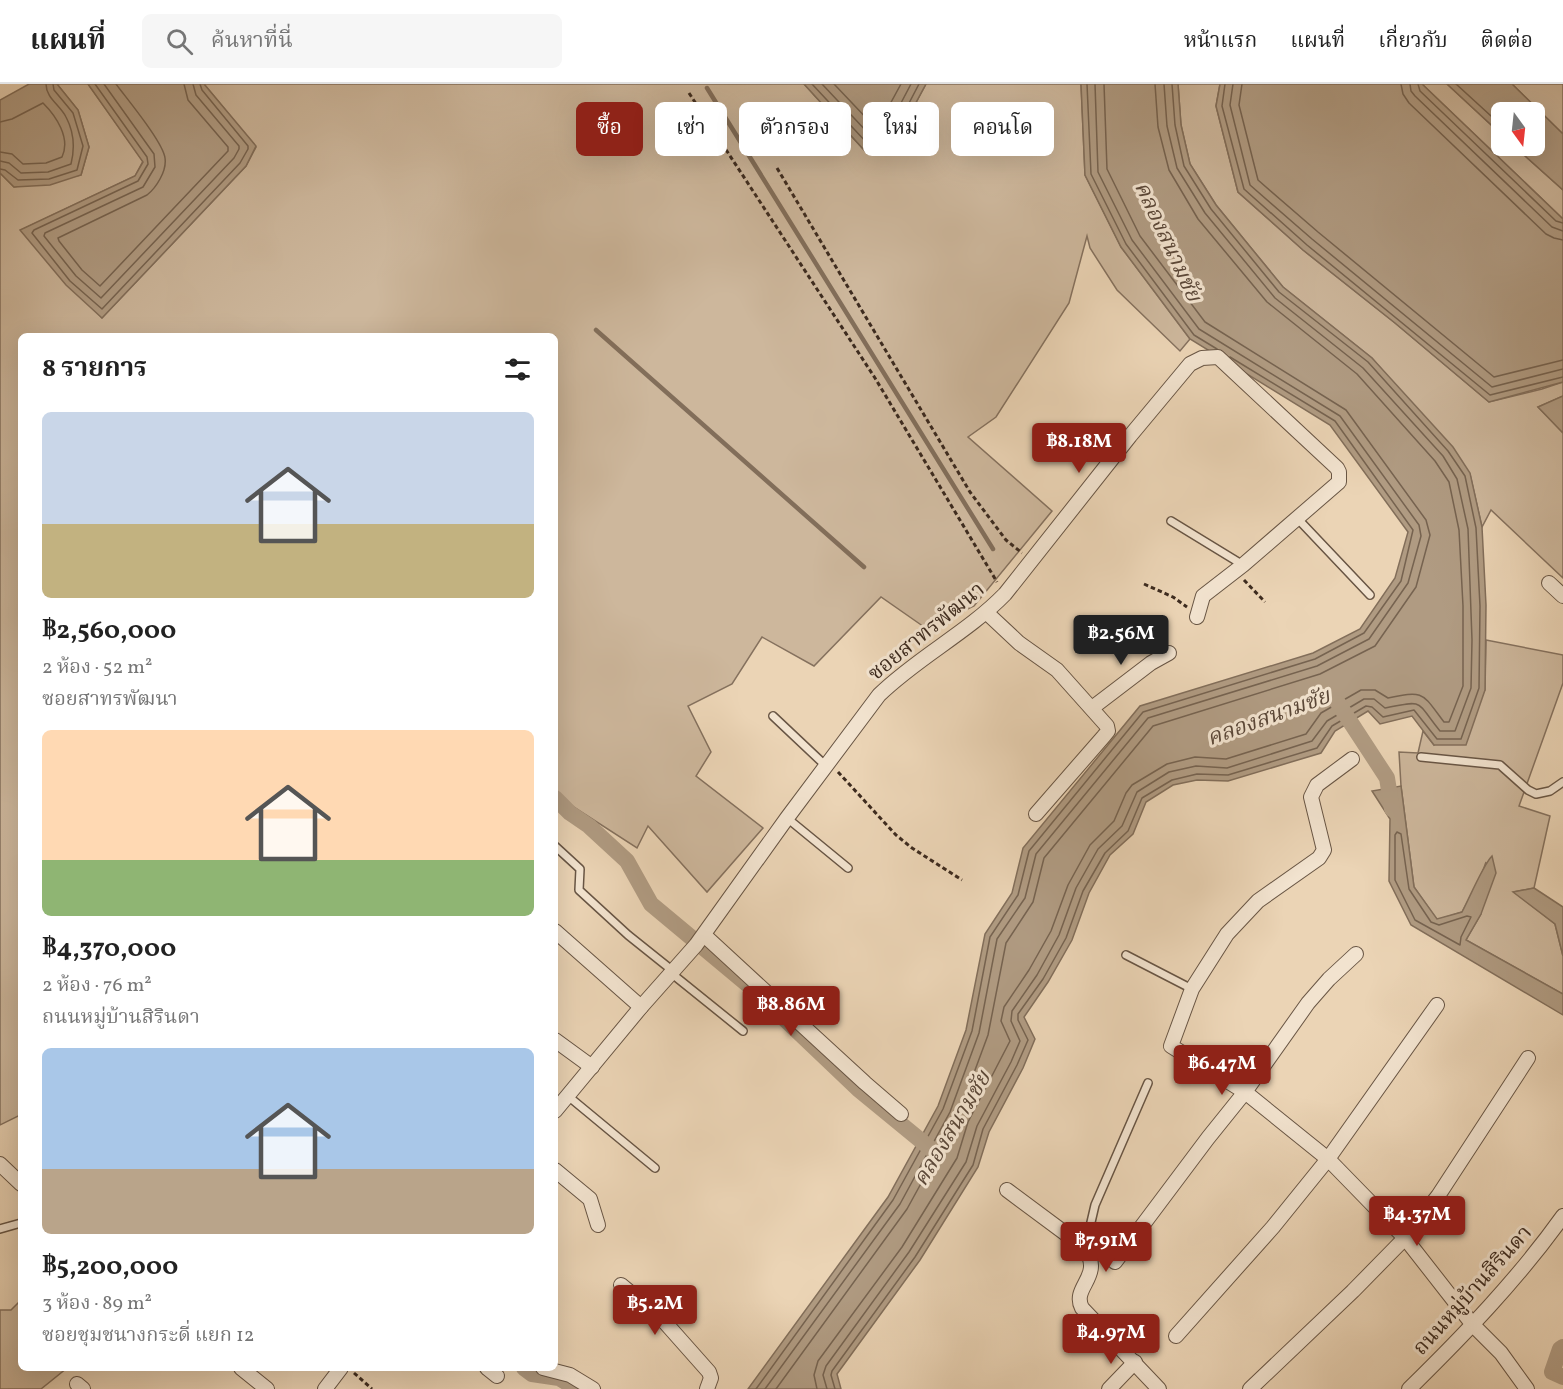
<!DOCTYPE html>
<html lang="th">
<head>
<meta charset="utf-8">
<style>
  :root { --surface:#fff; --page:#f6f6f6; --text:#222; --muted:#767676; --line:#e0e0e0; --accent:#8f2418 }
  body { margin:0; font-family:Vollkorn,"Noto Serif Thai",serif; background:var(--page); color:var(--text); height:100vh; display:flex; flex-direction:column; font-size:22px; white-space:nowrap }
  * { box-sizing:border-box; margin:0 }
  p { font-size:20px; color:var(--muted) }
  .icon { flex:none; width:33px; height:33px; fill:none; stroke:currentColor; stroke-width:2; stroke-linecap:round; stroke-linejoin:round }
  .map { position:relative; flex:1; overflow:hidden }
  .details { position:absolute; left:18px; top:249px; width:540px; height:1038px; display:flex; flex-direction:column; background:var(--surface); border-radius:9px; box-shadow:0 6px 24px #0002 }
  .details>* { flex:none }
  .guide { position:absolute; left:576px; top:18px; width:570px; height:54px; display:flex; gap:12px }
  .needle { width:39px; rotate:165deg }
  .controls { position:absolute; left:1491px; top:18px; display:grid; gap:12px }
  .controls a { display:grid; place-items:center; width:54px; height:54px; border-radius:9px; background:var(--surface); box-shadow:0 6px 24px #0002; font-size:30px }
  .price { position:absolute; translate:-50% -51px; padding:0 14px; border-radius:6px; background:var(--accent); color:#fff; font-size:20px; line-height:39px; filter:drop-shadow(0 2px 3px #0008) }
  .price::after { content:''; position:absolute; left:50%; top:36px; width:18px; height:14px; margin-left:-9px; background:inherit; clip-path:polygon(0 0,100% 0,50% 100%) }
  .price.current { background:#222; color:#fff }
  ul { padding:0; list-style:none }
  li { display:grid; align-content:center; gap:12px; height:318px; padding:0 24px }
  li span { display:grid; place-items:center; height:186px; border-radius:9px; color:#555 }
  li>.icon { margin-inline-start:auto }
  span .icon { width:108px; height:108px; fill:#fffc; stroke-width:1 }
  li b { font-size:26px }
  h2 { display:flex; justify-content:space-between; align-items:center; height:72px; padding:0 24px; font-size:26px }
  .pill { padding:0 21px; border-radius:9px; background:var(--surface); box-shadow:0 6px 24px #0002; font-size:21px; line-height:54px }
  .pill.current { background:var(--accent); color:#fff }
  header { display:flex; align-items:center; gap:36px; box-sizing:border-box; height:84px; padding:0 30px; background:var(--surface); border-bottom:2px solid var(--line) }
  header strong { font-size:28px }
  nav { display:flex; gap:33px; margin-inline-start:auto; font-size:21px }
  .search { width:420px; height:54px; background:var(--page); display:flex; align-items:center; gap:15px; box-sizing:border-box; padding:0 21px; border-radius:9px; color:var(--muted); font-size:22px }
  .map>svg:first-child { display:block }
</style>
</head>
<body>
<header>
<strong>แผนที่</strong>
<div class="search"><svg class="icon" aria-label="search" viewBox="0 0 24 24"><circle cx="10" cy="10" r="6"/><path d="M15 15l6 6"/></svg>ค้นหาที่นี่</div>
<nav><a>หน้าแรก</a><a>แผนที่</a><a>เกี่ยวกับ</a><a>ติดต่อ</a></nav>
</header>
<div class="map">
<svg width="1563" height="1305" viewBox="0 0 1563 1305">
  <rect width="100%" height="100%" fill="#ebd4b5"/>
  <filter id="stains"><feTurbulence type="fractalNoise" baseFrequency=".00333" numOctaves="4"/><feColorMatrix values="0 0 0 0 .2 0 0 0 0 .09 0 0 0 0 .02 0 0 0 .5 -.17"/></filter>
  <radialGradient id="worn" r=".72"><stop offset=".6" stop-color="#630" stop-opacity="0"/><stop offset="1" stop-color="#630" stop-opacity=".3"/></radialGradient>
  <g fill="#cdb79c" stroke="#85715e" stroke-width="1.5">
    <path d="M57 0H88L143 77 135 92 21 146 102 234 246 82 256 63 204 0H804L865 67 899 50 926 0H1081L1085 91 1121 163 1190 255 1180 267 1117 206 1090 164 1087 152 1069 219 996 333 968 353 1052 427 974 522 927 545 881 513 814 582 762 553 732 600 688 622 711 668 696 692 763 744 707 808 648 742 637 764 555 711V252H21V1034L18 1032 0 1041V89L14 103 81 91 89 63 78 26Z"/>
    <path d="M1178 0H1220L1216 22 1238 108 1303 166 1395 239 1489 318 1542 305 1563 298V312L1538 323 1563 349V494L1491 426 1482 443 1470 390 1372 274 1283 203 1216 121 1190 80 1181 41Z"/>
    <path d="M1422 0H1447L1501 50 1502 62H1514L1563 106V135Z"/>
    <path d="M1512 0H1563V50Z"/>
    <path d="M1486 556 1563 571V599L1519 722 1550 732 1534 804 1514 808 1555 840 1563 872V910L1466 856 1481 830 1486 778 1480 795 1462 828 1437 836 1414 803 1401 702 1399 668 1418 669 1423 647 1434 661 1485 606Z"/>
    <path d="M21 1216V1284H67L41 1305H0V1226H11Z"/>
  </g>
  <g fill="#b09b82" stroke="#826e5a" stroke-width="1.5">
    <path d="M29 0H57L78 26 89 63 81 91 50 101 14 103 0 89V16Z"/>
    <path d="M88 0H204L256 62 246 82 102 234 66 201 20 146 135 92 143 78Z"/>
    <path d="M804 0H926L899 50 865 67Z"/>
    <path d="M1081 0H1178L1181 41 1190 80 1216 121 1283 203 1372 274 1453 363 1470 389 1482 443 1486 521 1485 606 1466 661H1434L1412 632 1380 640 1368 627 1335 647 1321 669 1228 697 1197 696 1173 701 1146 718 1133 750 1110 771 1089 809 1072 856 1048 898 1024 933 1035 955 1023 984 989 1048 978 1083 920 1176 837 1290 841 1305H748L888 1113 938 1022 966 946 985 850 1012 809 1023 764 1140 622 1313 569 1360 545 1395 494 1408 448 1330 341 1190 255 1121 163 1085 91Z"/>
    <path d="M1220 0H1422L1563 135V298L1489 318 1395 239 1303 166 1238 108 1216 22Z"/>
    <path d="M1447 0H1512L1563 50V106L1514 62H1534V28H1502L1501 50Z"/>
    <path d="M1563 312V349L1538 323Z"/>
    <path d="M1401 702 1414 803 1437 835 1462 828C1469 815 1483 781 1492 772L1496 789 1481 830 1466 856 1563 910V931L1411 841 1389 797 1390 735 1372 707Z"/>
    <path d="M1534 804 1563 823V872L1555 840 1513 808Z"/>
  </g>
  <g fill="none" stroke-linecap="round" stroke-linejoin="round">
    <g stroke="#766350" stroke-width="1.5">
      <path d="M95 0 147 73 148 80 138 97 34 146 32 149 70 197 102 225 240 79 248 65V62L202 6 200 0"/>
      <path d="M104 0 154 70 155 83 143 103 45 149 44 152 76 192 101 214 234 74 239 65V62L196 11 193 0"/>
      <path d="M116 0C127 15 163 58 165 74 167 87 156 104 147 111L58 154 59 157 82 186 100 202 228 67V63L188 16 184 0"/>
      <path d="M812 0 867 59 895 46 919 0"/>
      <path d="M822 0 869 50 890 40 911 0"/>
      <path d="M834 0 871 39 883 33 901 0"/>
      <path d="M1087 0 1091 90 1126 160 1194 251 1217 265"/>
      <path d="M1225 0 1222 22 1244 105 1307 161 1490 311 1563 293"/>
      <path d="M1233 0 1230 21 1250 101 1312 155 1492 303 1563 285"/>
      <path d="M1242 0 1239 21 1258 96 1318 148 1494 293 1563 276"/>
      <path d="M1401 0 1403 10 1409 19 1546 150 1554 154 1563 156"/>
      <path d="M1410 0 1411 7 1415 12 1552 143 1563 147"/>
      <path d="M1418 0 1420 7 1556 137 1563 139"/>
      <path d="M1456 0 1502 42"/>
      <path d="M0 38 12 35 43 19C56 32 71 54 62 73L46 79 23 80 12 70 0 68"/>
      <path d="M0 77 9 79 21 89 48 88 71 80C75 64 74 48 66 33 60 21 46 14 46 0"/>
      <path d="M0 85 5 86 18 96 49 95 77 86 83 62 73 29 54 6 53 0"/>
      <path d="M1397 748 1401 750 1409 805 1431 838 1439 841 1467 832 1471 833 1461 853 1460 861 1415 836 1395 796V751Z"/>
      <path d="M756 1305 893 1116 943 1025 972 947 990 853 1018 811 1029 767 1143 628 1315 575 1364 549 1401 497 1413 446 1335 337 1230 273"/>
      <path d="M765 1305 900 1120 950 1028 979 949 997 855 1025 814 1036 770 1148 634 1317 582 1369 555 1408 499 1421 452 1419 441 1340 332 1199 245 1132 156 1098 88 1095 0"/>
      <path d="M776 1305 907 1125 958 1032 988 951 1006 859 1033 818 1044 774 1153 642 1320 590 1375 562 1416 503 1430 451 1426 436 1346 326 1205 238 1140 152 1107 85 1104 0"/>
      <path d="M817 1305 814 1291 818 1277 902 1163 957 1074 968 1038 1010 957 1001 937 1004 923 1029 886 1051 847 1068 801 1090 761 1114 737 1126 709 1132 701 1167 680 1195 673 1226 675 1306 650 1321 629 1361 606H1375L1388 614C1425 606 1422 609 1444 638H1449L1463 602V522L1459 446 1449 398 1435 377 1357 290 1267 218 1198 135 1169 86 1158 43 1155 0"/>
      <path d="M827 1305 823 1291 826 1282 909 1168 966 1078 977 1042 1011 978 1020 957 1011 937 1012 927 1037 891 1059 851 1076 804 1098 765 1122 742 1137 708 1169 688 1196 682 1227 684 1312 657 1327 637 1364 615H1374L1385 624C1425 616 1415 616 1440 647H1455L1471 604 1472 556 1468 445 1457 395 1443 372 1363 284 1275 214 1205 129 1177 84 1167 42 1164 0"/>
      <path d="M835 1305 831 1291 832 1287 915 1173 973 1081 983 1045 1017 981 1028 956 1018 936V930L1043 895 1066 854 1083 807 1105 769 1128 747 1142 714 1172 696 1197 690 1228 691 1317 664 1332 642 1366 622 1372 623 1383 633 1414 626 1437 655H1461L1479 604 1480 522 1476 444 1465 392 1448 367 1368 278 1279 208 1211 125 1184 82 1175 41 1172 0"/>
    </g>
    <g stroke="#826e5a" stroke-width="4.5">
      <path d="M707 4 993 465"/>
      <path d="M596 246 864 483"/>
    </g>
    <g stroke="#b09b82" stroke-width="16">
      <path d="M1338 619 1387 694 1392 725"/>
      <path d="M555 714 570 729 589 742 627 777 651 820 753 905 858 1005 936 1069"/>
      <path d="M1563 1263 1560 1265 1552 1288 1563 1293"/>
      <path d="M524 1284 532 1290 559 1294 577 1305"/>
    </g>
    <g stroke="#685544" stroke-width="10">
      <g id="lane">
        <path d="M1297 434 1370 511"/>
        <path d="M1171 437 1243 481"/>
        <path d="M773 632 826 682"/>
        <path d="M1421 673 1500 681 1528 706 1536 710 1550 707 1563 698"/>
        <path d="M787 734 848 784"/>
        <path d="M555 762 580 785 579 806 628 851 673 887"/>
        <path d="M1126 871 1192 905"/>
        <path d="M671 889 743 947"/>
        <path d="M568 1012 655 1084"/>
        <path d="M0 1145 21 1139"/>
        <path d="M1085 1164 1095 1121 1148 999"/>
      </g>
    </g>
    <g stroke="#685544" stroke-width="16">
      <g id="street">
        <path d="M1549 499 1563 512"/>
        <path d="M987 529 1019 559 1057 586 1107 642 1108 647 1104 652 1036 730"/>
        <path d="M1092 624 1151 579 1169 569"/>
        <path d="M1352 675 1317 701 1311 713 1324 766 1319 774 1258 817 1227 850 1192 905 1171 962 1245 1008 1328 1075 1405 1154 1473 1241 1501 1269 1527 1305"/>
        <path d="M555 847 641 923"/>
        <path d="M704 851 865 999 901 1030"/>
        <path d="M555 956 592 983"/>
        <path d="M555 1027 641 923 696 861 787 734 879 611C918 573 967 549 1005 510L1130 352 1190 280 1202 274 1218 273 1337 384 1339 388V398L1243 481 1203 512 1197 533"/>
        <path d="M0 1080 21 1100"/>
        <path d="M555 1086 590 1115 598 1141"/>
        <path d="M1007 1106 1085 1164C1104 1193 1071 1203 1082 1224L1159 1305"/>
        <path d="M1115 1178 1208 1054 1245 1008 1308 919 1329 895 1356 870"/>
        <path d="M621 1201 662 1235 709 1288 711 1294 707 1305"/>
        <path d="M1176 1252 1273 1143 1328 1075 1437 921"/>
        <path d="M241 1284 267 1305"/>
        <path d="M487 1284 497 1292"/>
        <path d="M543 1284 570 1291 593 1305"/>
        <path d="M77 1300 83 1305"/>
        <path d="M325 1305 341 1284"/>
        <path d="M1109 1305 1135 1278"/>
        <path d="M1250 1305 1353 1207 1405 1154 1438 1112 1528 974"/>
        <path d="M1409 1305C1464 1251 1518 1195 1563 1132"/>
      </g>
    </g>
    <g stroke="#3d2b1f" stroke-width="3" stroke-dasharray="4.5 3" stroke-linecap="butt">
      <path d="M689 9 875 294 997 498"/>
      <path d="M777 84 970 408 1006 456 1022 469"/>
      <path d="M1244 496 1265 518"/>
      <path d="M1144 500 1173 513 1187 523"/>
      <path d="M838 688 896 751 912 764 962 796"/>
      <path d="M354 1289 372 1305"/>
    </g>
    <use href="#lane" stroke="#f2e3cf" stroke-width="7"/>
    <use href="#street" stroke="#f2e3cf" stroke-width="14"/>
  </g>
  <g text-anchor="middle" stroke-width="6" stroke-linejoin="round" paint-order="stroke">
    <g font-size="21" fill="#3d2b1f" stroke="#f2e3cf">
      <text transform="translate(926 547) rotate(-39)" y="7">ซอยสาทรพัฒนา</text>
      <text transform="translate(1472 1206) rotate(-48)" y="7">ถนนหมู่บ้านสิรินดา</text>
    </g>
    <g font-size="22" font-style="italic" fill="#5a4738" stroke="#f2e3cf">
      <text transform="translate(1169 157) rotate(65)" y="8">คลองสนามชัย</text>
      <text transform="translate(1268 632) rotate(-20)" y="8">คลองสนามชัย</text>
      <text transform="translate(951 1044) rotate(-59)" y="8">คลองสนามชัย</text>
    </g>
  </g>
  <rect width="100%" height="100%" filter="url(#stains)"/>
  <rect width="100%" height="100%" fill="url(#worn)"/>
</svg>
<div class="controls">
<a><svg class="needle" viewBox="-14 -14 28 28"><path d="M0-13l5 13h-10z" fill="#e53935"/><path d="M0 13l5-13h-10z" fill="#767676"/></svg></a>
</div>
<b class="price" style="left:1079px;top:390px">฿8.18M</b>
<b class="price current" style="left:1121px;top:582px">฿2.56M</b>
<b class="price" style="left:791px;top:953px">฿8.86M</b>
<b class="price" style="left:1222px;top:1012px">฿6.47M</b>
<b class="price" style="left:1417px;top:1163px">฿4.37M</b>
<b class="price" style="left:1106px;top:1189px">฿7.91M</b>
<b class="price" style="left:655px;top:1252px">฿5.2M</b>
<b class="price" style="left:1111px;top:1281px">฿4.97M</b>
<div class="guide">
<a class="pill current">ซื้อ</a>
<a class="pill">เช่า</a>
<a class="pill">ตัวกรอง</a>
<a class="pill">ใหม่</a>
<a class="pill">คอนโด</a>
</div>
<section class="details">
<h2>8 รายการ<svg class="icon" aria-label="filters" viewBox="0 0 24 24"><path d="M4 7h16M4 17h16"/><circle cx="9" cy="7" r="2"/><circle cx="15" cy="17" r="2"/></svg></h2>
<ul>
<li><span style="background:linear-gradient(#c9d6e8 60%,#c2b280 0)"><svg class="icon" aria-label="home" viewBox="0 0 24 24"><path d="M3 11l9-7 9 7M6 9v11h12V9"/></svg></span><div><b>฿2,560,000</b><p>2 ห้อง · 52 m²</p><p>ซอยสาทรพัฒนา</p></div></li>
<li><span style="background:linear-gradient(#ffd9b3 70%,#8fb573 0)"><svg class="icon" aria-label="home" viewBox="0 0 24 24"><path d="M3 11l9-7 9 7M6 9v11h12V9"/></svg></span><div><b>฿4,370,000</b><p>2 ห้อง · 76 m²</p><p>ถนนหมู่บ้านสิรินดา</p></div></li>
<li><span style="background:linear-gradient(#a9c7e8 65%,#b9a48a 0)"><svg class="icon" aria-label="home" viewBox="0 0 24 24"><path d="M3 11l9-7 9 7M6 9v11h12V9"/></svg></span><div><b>฿5,200,000</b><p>3 ห้อง · 89 m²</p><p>ซอยชุมชนางกระดี่ แยก 12</p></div></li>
</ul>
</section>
</div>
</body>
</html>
